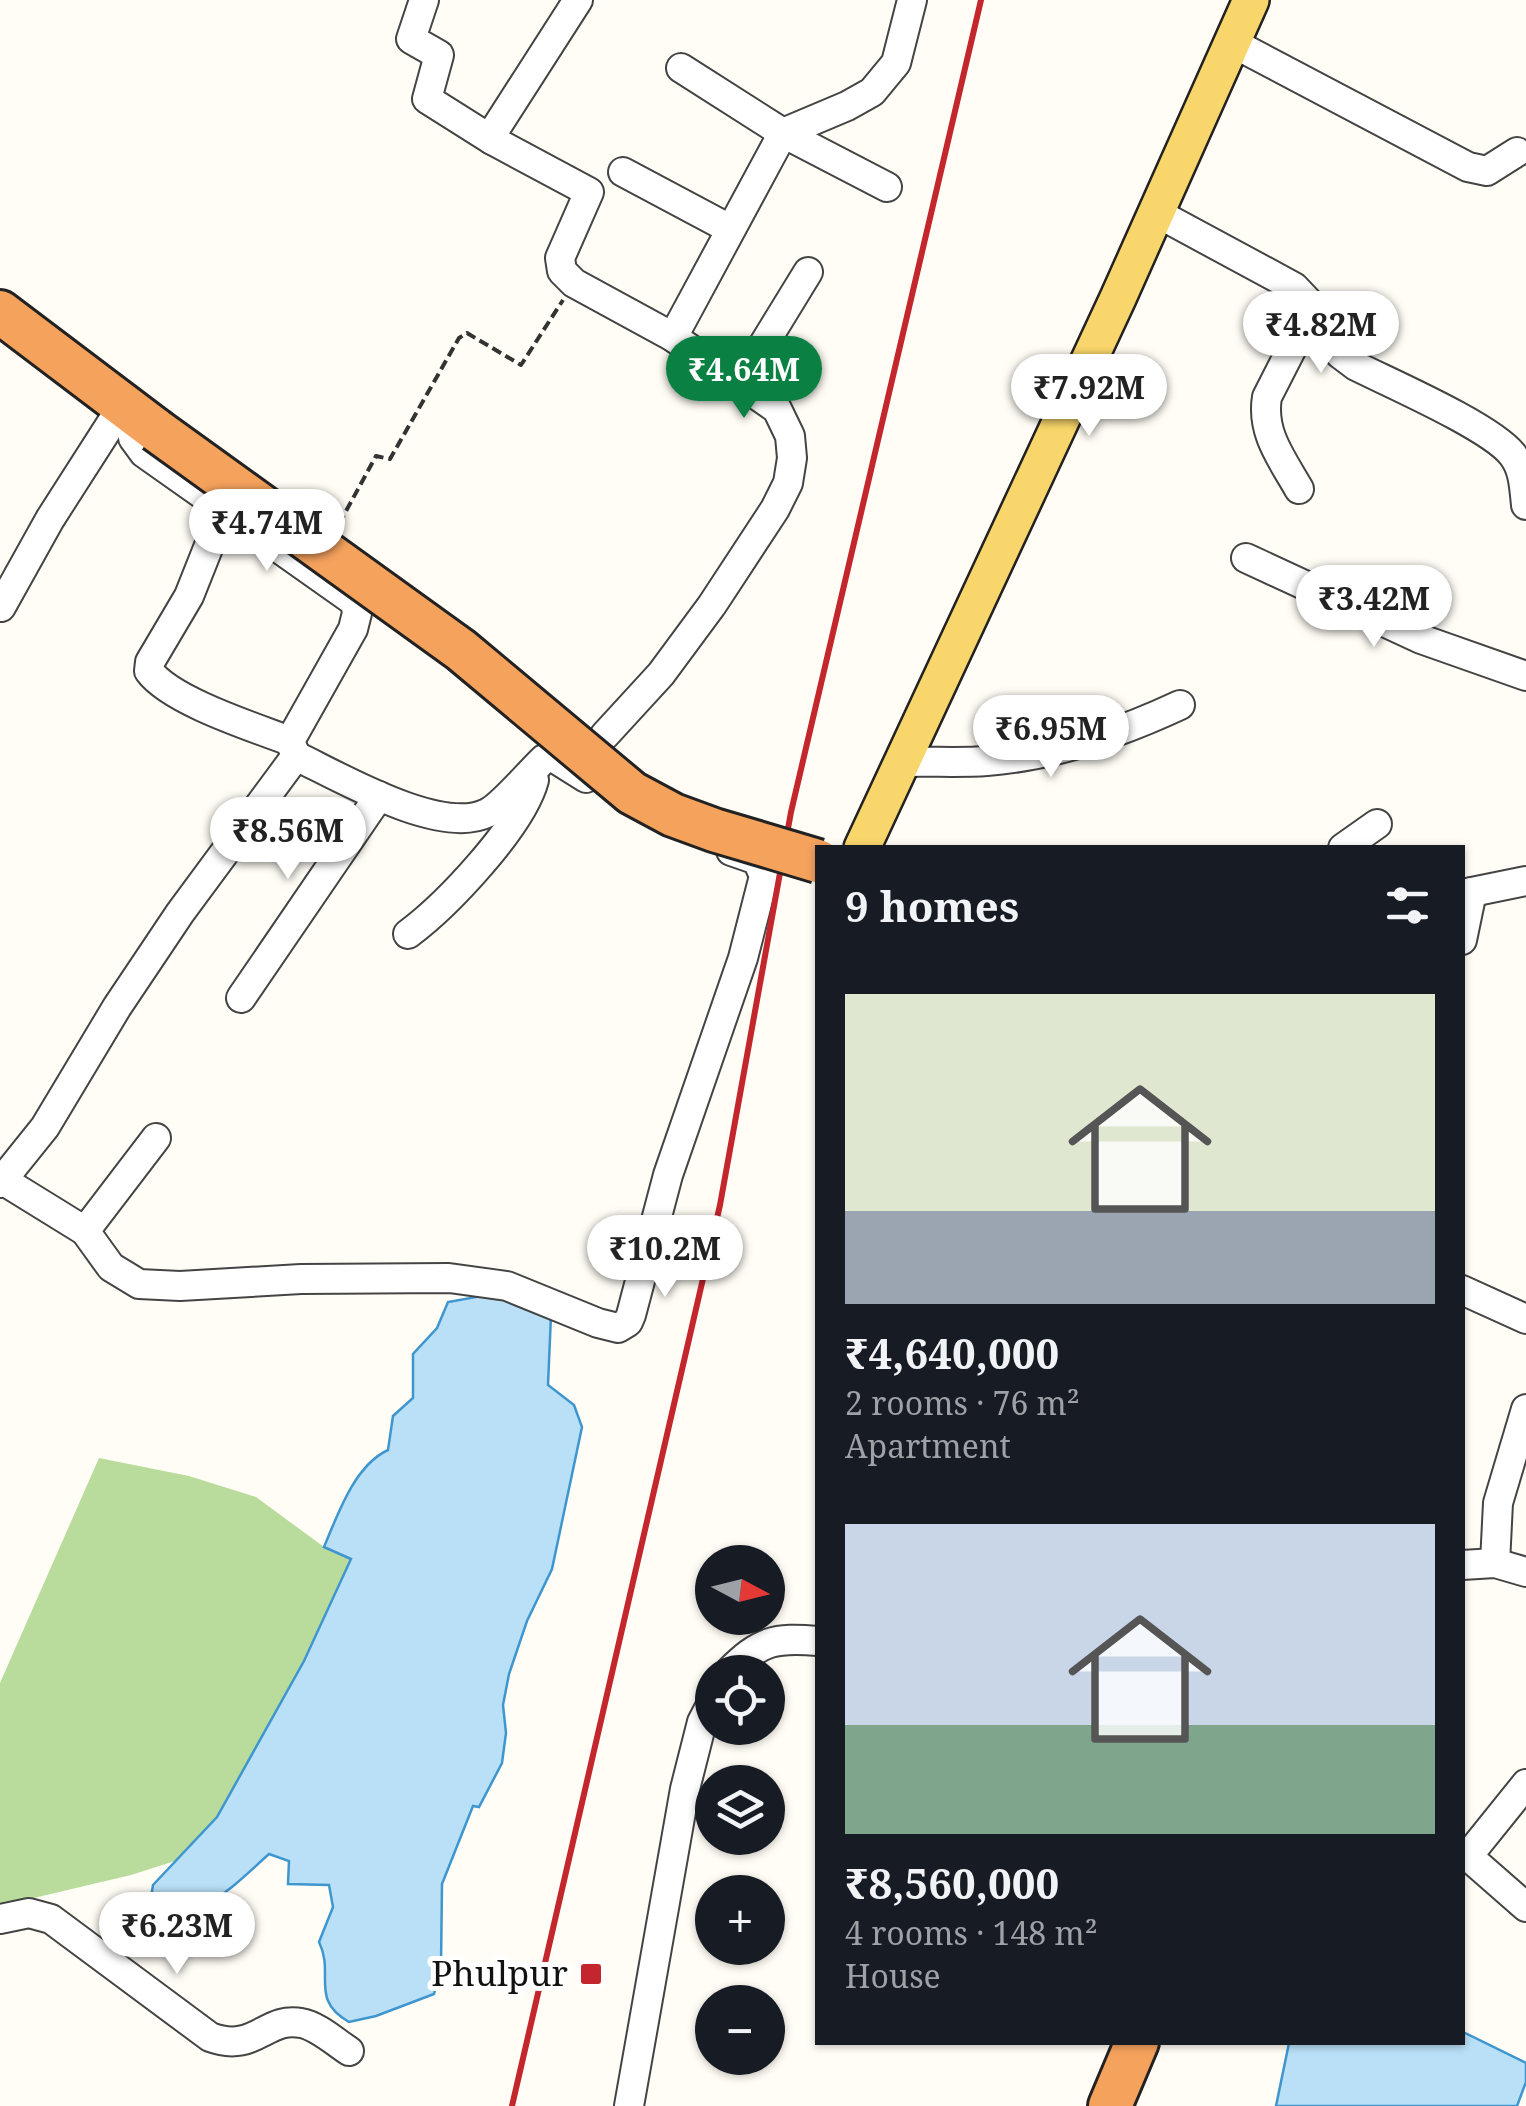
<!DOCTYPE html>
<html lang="en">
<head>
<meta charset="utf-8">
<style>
  :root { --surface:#171b24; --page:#20242c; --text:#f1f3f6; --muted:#9ea1a6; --accent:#0b8043 }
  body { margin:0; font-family:"Noto Serif",serif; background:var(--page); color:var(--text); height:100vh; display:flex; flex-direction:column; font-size:38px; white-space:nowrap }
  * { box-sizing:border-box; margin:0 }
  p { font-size:32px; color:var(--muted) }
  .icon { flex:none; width:55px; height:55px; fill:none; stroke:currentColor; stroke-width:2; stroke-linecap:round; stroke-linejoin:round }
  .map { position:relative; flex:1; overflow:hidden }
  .side { position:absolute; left:815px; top:845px; width:650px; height:1200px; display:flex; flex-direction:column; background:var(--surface); border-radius:0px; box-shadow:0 2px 8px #0004 }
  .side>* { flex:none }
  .needle { width:65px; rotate:97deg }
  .tools { position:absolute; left:695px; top:1545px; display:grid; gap:20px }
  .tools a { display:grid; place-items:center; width:90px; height:90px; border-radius:50%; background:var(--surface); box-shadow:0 2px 8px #0004; font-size:50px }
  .price { position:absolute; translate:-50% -85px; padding:0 22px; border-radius:35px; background:#fff; color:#222; font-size:32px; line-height:65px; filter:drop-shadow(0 2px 5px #0008) }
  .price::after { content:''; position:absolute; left:50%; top:60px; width:30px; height:22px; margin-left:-15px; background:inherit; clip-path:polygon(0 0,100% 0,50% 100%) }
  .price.on { background:var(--accent); color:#fff }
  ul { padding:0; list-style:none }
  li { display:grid; align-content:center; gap:20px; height:530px; padding:0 30px }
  li span { display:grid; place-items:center; height:310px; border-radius:0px; color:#555 }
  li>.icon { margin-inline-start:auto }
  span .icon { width:180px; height:180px; fill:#fffc; stroke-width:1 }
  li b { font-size:42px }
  h2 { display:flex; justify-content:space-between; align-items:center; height:120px; padding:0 30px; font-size:42px }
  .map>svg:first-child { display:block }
</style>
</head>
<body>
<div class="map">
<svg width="1526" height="2106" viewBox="0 0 1526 2106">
  <rect width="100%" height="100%" fill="#fffdf5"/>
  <path fill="#b9dc9c" d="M99 1458 189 1476 256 1497 324 1547 351 1559 304 1661 217 1817 178 1860 131 1875 0 1906V1683Z"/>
  <g fill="#b9e0f7" stroke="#3f96cf" stroke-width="2.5">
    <path d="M498 1293 551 1315 548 1385 574 1405 582 1427 552 1569 527 1621 509 1674 503 1705 506 1733 502 1763 479 1807 473 1806 442 1884 441 1966 434 1994 376 2016 349 2022C309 1999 335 1974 319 1942L333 1907 329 1885 288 1884 289 1861 269 1854C234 1885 200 1925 149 1909L153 1885 217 1817 304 1661 351 1559 324 1547C338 1514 354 1466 388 1450L393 1416 413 1398V1354L437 1328 448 1302Z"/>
    <path d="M1463 2032 1526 2063V2082L1517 2106H1276L1289 2043 1462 2042Z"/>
  </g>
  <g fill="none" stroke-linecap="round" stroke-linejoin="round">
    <g stroke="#444" stroke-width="32">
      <g id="minor">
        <path d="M424 0 411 39 439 55 427 99 492 140"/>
        <path d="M578 0 492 134V140L589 192 560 258 562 271 574 283 673 337 777 409 790 436 792 458 788 483 775 509 712 605 661 674 605 735"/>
        <path d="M1231 42 1468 167 1487 171 1517 152"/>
        <path d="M681 68 783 133 887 187"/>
        <path d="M623 172 730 229"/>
        <path d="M1157 213 1294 287 1313 307 1340 354 1356 366C1392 384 1489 426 1512 454 1524 469 1524 487 1526 505"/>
        <path d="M673 337 783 133 847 106 872 92 896 63 912 0"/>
        <path d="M740 383 808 272"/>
        <path d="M132 412 133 438 144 453 355 602 357 613 353 629 290 741 296 756"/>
        <path d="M1299 489C1282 459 1261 433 1267 397L1313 307"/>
        <path d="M224 508 189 596 150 662 149 671C171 701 253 727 290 741"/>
        <path d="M1246 558 1421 639 1526 676"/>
        <path d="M1 607 50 519 123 405"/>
        <path d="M902 762C930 761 959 763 987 761 1054 756 1120 733 1180 705"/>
        <path d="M1343 848 1377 824"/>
        <path d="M1462 894 1526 881"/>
        <path d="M408 934C447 905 522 826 534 780"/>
        <path d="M1462 940 1472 892"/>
        <path d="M241 998 379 796"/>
        <path d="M4 1181 85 1231 111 1267 139 1284 180 1286 301 1279 449 1278 507 1286 598 1323 618 1328 628 1322 631 1315 668 1175 743 958 764 876 757 860 731 851"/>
        <path d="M0 1183 45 1127 117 1007 180 913 296 756C340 777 440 836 487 813 501 807 531 771 544 759L551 756 586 778"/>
        <path d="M85 1231 156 1138"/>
        <path d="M1462 1290 1526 1319"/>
        <path d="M1495 1563 1498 1503 1526 1409"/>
        <path d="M1462 1565 1495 1563 1526 1572"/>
        <path d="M729 1672C760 1641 774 1637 818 1641"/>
        <path d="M1462 1851 1526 1907"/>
        <path d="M1468 1856 1526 1784"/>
        <path d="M0 1919 29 1913 51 1919 210 2037C255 2054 266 2016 301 2023 318 2026 335 2042 349 2051"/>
        <path d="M629 2106 685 1789 702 1722 712 1703"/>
      </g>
    </g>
    <g stroke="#222" stroke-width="40">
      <path id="major" d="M862 848 1118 298 1251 0"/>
    </g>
    <g stroke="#222" stroke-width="48">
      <g id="highway">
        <path d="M0 312 156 430"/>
        <path d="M1110 2106 1137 2042"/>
      </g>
    </g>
    <path stroke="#333" stroke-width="4" stroke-dasharray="10 5" stroke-linecap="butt" d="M339 524 376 456 390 459 459 338 467 333 521 365 563 300"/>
    <use href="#minor" stroke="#fff" stroke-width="28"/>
    <use href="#major" stroke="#f9d66b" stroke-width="35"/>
    <use href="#highway" stroke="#f5a25d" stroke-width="42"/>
    <path stroke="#c4262e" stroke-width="6" d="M512 2106 720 1205 791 812 981 0"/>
    <g stroke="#222" stroke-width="48" stroke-linecap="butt">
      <path id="highway-bridge" d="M156 430 461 650 632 793 673 815 714 830 818 861"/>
    </g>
    <use href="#highway-bridge" stroke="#f5a25d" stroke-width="42"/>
  </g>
  <rect fill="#c4262e" stroke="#fff" stroke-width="4" x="579" y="1962" width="24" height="24" rx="5"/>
  <g text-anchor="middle" stroke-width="10" stroke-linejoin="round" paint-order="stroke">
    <g font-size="35" fill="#111" stroke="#fff" text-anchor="end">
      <text x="568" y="1986">Phulpur</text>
    </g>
  </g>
</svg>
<div class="tools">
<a><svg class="needle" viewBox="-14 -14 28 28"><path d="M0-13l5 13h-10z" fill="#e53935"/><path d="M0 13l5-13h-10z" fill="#9ea1a6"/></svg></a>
<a><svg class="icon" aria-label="locate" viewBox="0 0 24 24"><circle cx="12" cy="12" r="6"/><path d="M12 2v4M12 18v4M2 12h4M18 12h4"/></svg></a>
<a><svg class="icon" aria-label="layers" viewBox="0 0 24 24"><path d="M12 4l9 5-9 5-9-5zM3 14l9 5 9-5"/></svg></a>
<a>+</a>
<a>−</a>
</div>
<b class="price" style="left:1321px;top:376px">₹4.82M</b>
<b class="price on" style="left:744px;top:421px">₹4.64M</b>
<b class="price" style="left:1089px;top:439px">₹7.92M</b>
<b class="price" style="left:267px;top:574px">₹4.74M</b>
<b class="price" style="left:1374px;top:650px">₹3.42M</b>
<b class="price" style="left:1051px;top:780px">₹6.95M</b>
<b class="price" style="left:288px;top:882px">₹8.56M</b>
<b class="price" style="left:665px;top:1300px">₹10.2M</b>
<b class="price" style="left:177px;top:1977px">₹6.23M</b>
<section class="side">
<h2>9 homes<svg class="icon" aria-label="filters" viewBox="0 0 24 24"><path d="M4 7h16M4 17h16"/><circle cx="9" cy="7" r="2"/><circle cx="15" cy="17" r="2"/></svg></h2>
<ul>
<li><span style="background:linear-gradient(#dfe7d0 70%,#9aa5b1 0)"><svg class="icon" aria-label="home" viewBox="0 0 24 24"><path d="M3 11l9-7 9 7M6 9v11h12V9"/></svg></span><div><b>₹4,640,000</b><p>2 rooms · 76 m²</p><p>Apartment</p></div></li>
<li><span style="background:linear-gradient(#c9d6e8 65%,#7fa58c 0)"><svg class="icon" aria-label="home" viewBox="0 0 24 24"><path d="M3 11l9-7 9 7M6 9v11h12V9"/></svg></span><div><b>₹8,560,000</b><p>4 rooms · 148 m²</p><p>House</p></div></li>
</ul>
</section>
</div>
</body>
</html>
